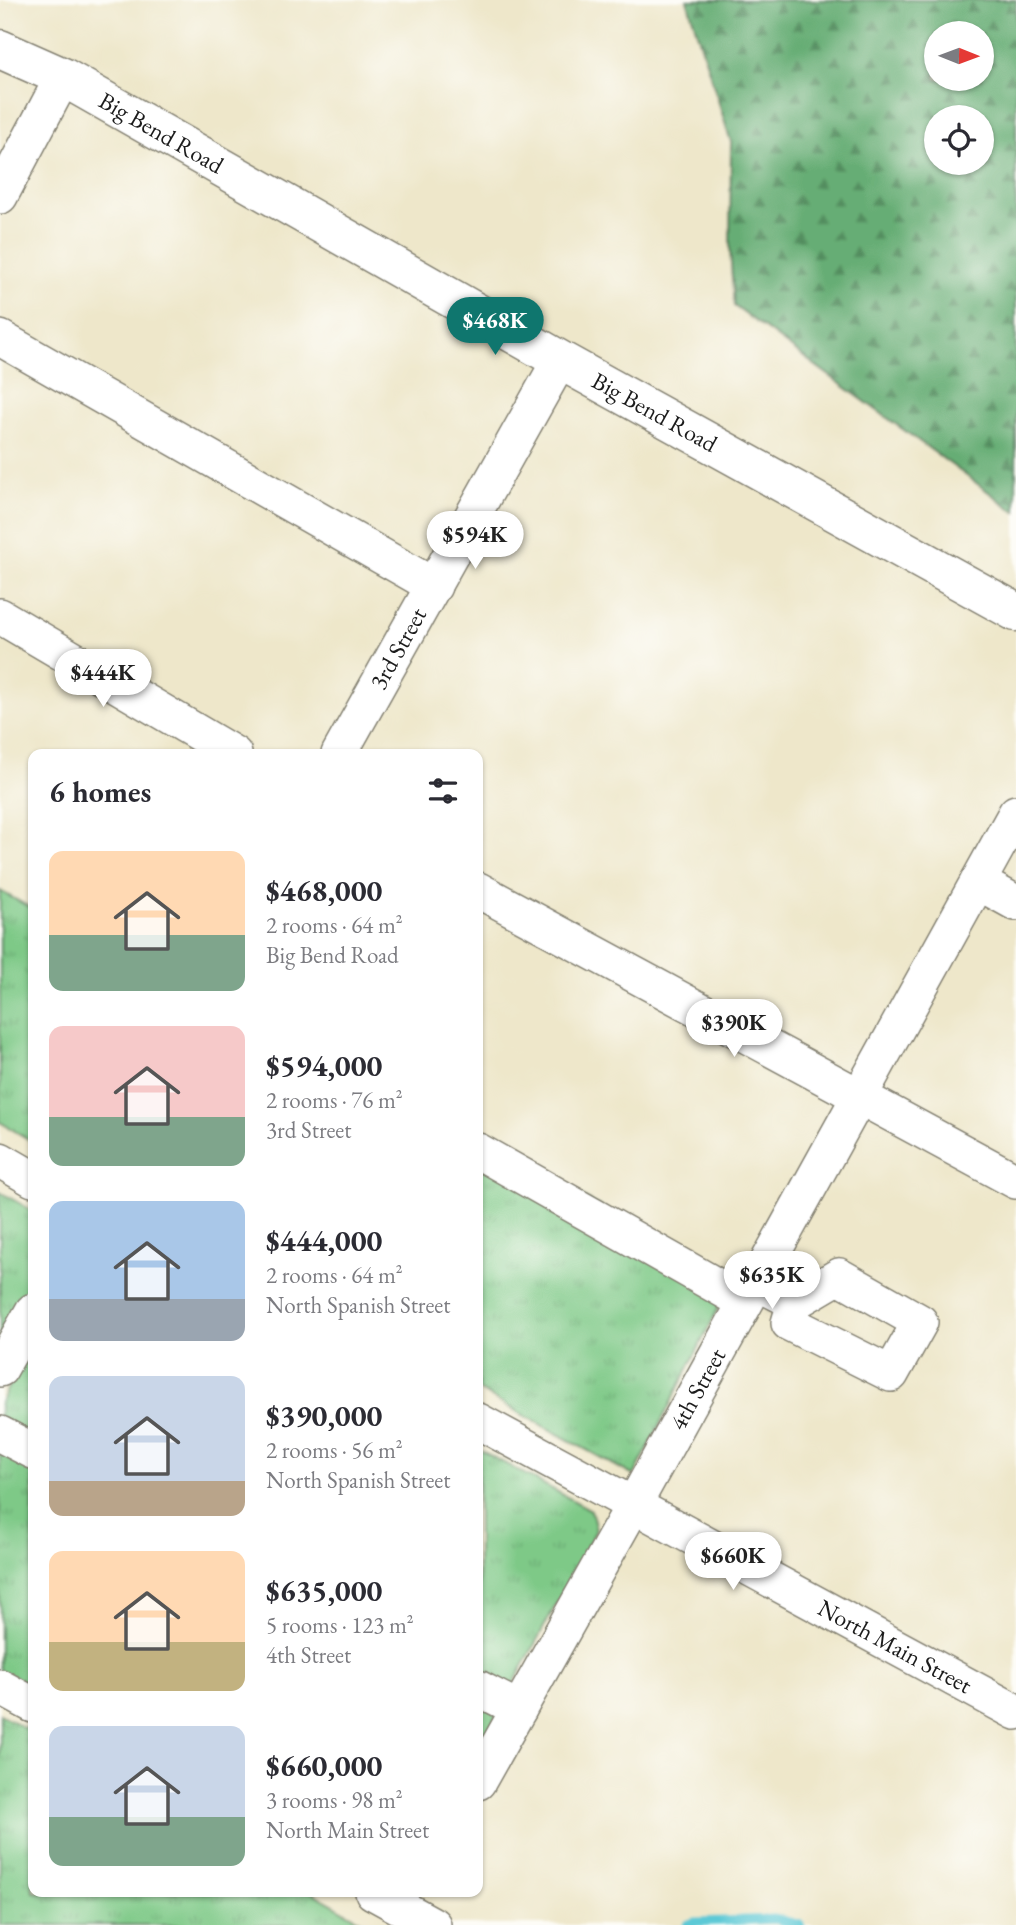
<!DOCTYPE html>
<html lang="en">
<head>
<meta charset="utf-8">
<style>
  :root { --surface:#fff; --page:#f2f2f3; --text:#2b2b33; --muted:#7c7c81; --accent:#0f766e }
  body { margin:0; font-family:"EB Garamond",serif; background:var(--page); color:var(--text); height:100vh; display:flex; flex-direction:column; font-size:26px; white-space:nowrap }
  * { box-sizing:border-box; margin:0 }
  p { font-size:23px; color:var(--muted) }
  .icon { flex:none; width:38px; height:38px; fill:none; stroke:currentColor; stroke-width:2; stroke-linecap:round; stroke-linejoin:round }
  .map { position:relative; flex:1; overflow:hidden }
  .sheet { position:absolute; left:28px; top:749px; width:455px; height:1148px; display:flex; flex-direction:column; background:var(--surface); border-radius:14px; box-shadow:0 2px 5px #0004 }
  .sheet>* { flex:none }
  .needle { width:46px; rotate:91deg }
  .controls { position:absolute; left:924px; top:21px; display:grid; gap:14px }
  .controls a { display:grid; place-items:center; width:70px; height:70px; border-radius:50%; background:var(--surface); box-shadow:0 2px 5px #0004; font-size:35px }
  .price { position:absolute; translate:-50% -60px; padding:0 16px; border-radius:24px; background:#fff; color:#222; font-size:23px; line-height:46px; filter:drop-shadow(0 2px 4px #0008) }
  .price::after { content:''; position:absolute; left:50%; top:42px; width:21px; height:16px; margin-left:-10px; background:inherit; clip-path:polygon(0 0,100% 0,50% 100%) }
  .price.on { background:var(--accent); color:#fff }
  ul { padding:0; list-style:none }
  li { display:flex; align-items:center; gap:21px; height:175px; padding:0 21px }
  li span { display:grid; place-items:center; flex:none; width:196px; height:140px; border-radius:14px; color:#555 }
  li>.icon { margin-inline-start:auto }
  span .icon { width:84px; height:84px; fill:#fffc; stroke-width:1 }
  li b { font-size:30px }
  h2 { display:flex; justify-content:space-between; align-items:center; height:84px; padding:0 21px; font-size:30px }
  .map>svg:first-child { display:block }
</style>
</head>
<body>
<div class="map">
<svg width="1016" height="1925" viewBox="0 0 1016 1925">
  <defs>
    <pattern id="grass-tufts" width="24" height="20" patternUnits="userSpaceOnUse" patternTransform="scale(1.75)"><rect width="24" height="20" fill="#7ec987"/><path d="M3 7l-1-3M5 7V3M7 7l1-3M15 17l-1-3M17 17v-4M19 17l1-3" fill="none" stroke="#6cac74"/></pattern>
    <pattern id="forest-firs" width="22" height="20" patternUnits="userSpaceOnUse" patternTransform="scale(1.75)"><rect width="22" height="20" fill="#66ad74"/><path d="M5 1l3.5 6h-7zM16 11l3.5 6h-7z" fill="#538c5e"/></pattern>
  </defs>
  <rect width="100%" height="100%" fill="#fdfcf7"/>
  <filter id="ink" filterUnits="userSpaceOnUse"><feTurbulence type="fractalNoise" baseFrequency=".0143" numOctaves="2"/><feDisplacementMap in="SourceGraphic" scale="14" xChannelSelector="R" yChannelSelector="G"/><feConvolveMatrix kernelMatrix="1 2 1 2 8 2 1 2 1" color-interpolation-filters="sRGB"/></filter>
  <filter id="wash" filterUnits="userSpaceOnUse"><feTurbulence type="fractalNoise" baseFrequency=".00686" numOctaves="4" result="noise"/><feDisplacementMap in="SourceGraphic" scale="28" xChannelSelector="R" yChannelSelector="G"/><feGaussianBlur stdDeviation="1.57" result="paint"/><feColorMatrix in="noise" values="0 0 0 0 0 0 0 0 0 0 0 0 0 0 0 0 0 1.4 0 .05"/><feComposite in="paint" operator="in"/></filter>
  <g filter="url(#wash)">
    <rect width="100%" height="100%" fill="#eee7ca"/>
    <g fill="url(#grass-tufts)" stroke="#4d7252" stroke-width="2">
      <path d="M0 891 33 909V1142L0 1122Z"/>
      <path d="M478 1142 734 1277 634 1476 478 1390Z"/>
      <path d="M0 1192 33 1211V1281L0 1342Z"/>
      <path d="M33 1342V1692L0 1674V1402Z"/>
      <path d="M478 1449 591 1510 596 1530 478 1750Z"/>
      <path d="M0 1714 33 1733V1892H311L369 1925H0Z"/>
    </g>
    <path fill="url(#forest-firs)" stroke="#416448" stroke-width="2" fill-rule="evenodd" d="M687 0H1016V512L734 306 730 250 731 142ZM936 33H982V79H936ZM936 117H982V163H936Z"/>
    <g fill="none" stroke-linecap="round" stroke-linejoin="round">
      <path stroke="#5dc9d6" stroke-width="9" d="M687 1925 694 1922 776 1919 801 1925"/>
    </g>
  </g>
  <g filter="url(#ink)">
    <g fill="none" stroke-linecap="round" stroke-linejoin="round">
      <g stroke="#858273" stroke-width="38">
        <g id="minor">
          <path d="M0 196 63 77"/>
          <path d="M0 338 434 586"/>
          <path d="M0 616 234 754"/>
          <path id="s1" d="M339 754 560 360"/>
          <path d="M978 882 1016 903"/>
          <path d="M478 890 1016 1181"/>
          <path d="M478 1151 745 1302"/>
          <path d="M0 1160 33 1179"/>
          <path d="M756 1282 795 1302 839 1276 920 1322 891 1374 789 1323 795 1302"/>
          <path d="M0 1369 33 1311"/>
          <path id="s2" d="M478 1421 1016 1712"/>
          <path d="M0 1434 33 1451"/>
          <path d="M0 1687 33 1705"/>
          <path d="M478 1688 519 1709"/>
          <path id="s3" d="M478 1782 633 1506 1016 813"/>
          <path d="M373 1892 433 1925"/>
        </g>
      </g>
      <g stroke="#858273" stroke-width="41">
        <g id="major">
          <path id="s4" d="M0 49 63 77 560 360 1016 612"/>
        </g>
      </g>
      <use href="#minor" stroke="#fff" stroke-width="35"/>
      <use href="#major" stroke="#fff" stroke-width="38"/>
    </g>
  </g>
  <g text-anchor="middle" stroke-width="6" stroke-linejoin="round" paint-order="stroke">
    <g font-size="24" fill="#1c1c1c" stroke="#fdfcf7">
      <text dy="8" stroke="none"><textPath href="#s4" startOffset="182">Big Bend Road</textPath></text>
      <text dy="8" stroke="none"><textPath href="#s4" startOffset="749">Big Bend Road</textPath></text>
      <text dy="8" stroke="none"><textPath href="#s1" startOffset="121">3rd Street</textPath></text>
      <text dy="8" stroke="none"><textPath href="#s3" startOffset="450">4th Street</textPath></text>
      <text dy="8" stroke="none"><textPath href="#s2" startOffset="474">North Main Street</textPath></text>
    </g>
  </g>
</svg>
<div class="controls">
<a><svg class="needle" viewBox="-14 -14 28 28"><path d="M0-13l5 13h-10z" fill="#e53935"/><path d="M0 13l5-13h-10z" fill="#7c7c81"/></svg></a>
<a><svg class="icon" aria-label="locate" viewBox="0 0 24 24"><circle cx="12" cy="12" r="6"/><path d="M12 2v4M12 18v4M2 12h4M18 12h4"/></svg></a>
</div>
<b class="price on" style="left:495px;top:357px">$468K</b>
<b class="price" style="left:475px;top:571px">$594K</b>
<b class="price" style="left:103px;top:709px">$444K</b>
<b class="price" style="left:734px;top:1059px">$390K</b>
<b class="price" style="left:772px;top:1311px">$635K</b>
<b class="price" style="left:733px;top:1592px">$660K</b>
<section class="sheet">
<h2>6 homes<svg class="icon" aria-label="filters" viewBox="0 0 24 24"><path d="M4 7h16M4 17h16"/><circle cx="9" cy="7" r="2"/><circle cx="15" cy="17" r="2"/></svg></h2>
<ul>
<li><span style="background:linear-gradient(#ffd9b3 60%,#7fa58c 0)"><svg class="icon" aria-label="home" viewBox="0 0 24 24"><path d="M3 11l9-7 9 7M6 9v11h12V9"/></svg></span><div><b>$468,000</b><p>2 rooms · 64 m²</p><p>Big Bend Road</p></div></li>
<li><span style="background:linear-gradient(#f6c9c9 65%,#7fa58c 0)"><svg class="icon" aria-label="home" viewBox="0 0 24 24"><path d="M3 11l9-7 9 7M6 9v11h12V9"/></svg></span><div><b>$594,000</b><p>2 rooms · 76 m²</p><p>3rd Street</p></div></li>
<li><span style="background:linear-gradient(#a9c7e8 70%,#9aa5b1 0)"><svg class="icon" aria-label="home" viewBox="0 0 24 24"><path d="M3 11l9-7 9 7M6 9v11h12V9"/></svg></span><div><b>$444,000</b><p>2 rooms · 64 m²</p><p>North Spanish Street</p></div></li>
<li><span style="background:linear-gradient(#c9d6e8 75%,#b9a48a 0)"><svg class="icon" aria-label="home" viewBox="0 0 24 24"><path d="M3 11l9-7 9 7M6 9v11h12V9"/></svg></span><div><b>$390,000</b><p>2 rooms · 56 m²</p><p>North Spanish Street</p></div></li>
<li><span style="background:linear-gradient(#ffd9b3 65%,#c2b280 0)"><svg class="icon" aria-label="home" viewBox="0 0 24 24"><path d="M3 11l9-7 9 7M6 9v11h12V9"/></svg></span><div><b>$635,000</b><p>5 rooms · 123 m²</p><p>4th Street</p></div></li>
<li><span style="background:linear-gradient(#c9d6e8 65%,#7fa58c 0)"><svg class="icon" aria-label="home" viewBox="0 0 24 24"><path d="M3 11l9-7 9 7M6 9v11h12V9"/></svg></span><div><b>$660,000</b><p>3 rooms · 98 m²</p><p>North Main Street</p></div></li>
</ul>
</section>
</div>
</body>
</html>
